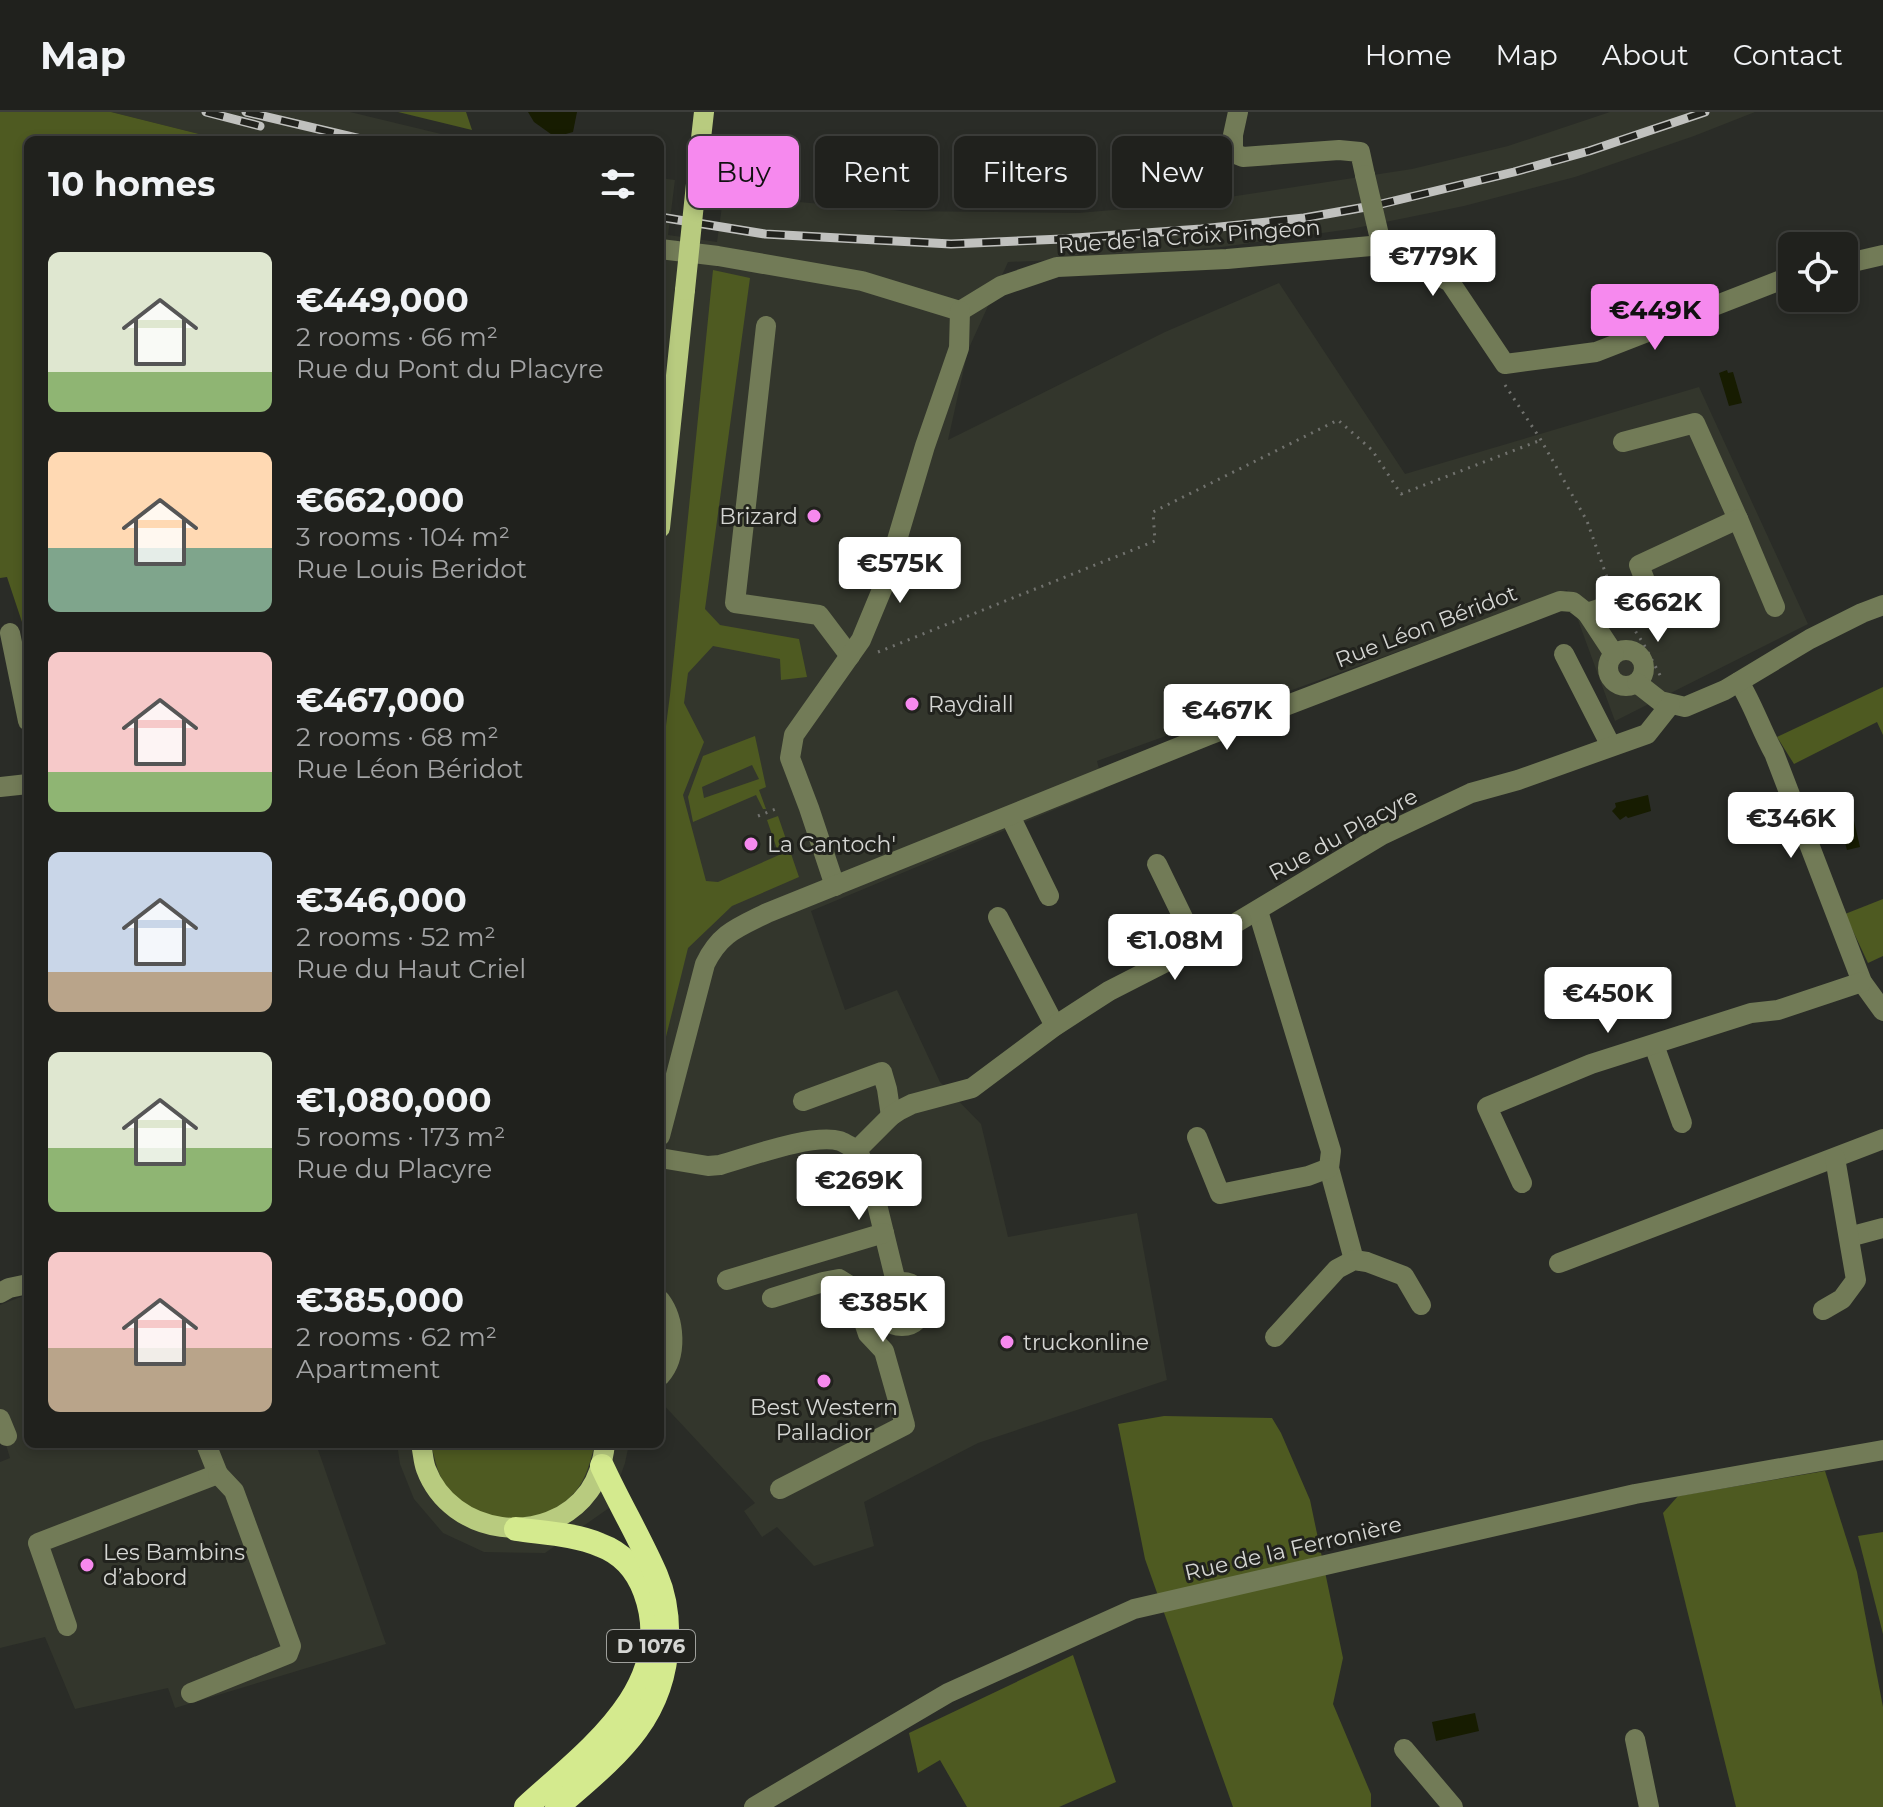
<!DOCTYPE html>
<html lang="en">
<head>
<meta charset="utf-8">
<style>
  :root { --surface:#20211d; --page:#2d2e2a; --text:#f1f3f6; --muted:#a2a3a4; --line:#3d3e3b; --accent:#f689ee }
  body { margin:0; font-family:Montserrat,sans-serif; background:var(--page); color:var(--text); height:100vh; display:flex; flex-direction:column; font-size:30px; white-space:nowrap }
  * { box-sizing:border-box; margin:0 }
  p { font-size:26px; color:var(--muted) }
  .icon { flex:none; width:44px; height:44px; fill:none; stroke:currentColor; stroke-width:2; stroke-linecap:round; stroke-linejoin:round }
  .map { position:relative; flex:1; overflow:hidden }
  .details { position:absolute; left:24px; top:24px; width:640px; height:1312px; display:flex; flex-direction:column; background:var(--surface); border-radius:12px; box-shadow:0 4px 12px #0003,0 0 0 2px var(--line) }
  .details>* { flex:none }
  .hud { position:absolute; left:688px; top:24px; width:760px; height:72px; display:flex; gap:16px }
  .buttons { position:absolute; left:1778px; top:120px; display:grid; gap:16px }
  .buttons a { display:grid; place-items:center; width:80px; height:80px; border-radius:12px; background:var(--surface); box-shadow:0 4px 12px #0003,0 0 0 2px var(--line); font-size:40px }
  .price { position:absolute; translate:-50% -68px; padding:0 18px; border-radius:8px; background:#fff; color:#222; font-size:26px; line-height:52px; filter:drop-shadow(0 2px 4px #0008) }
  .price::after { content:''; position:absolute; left:50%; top:48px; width:24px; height:18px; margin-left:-12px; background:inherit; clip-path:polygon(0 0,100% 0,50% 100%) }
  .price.current { background:var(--accent); color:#111 }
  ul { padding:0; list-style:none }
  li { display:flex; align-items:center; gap:24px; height:200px; padding:0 24px }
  li span { display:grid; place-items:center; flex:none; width:224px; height:160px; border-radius:12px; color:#555 }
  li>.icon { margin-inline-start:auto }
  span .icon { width:96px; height:96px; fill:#fffc; stroke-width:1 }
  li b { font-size:34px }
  h2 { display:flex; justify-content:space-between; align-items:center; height:96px; padding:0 24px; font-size:34px }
  .tag { padding:0 28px; border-radius:12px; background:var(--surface); box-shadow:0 4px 12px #0003,0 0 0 2px var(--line); font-size:28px; line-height:72px }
  .tag.current { background:var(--accent); color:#111 }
  header { display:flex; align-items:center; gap:48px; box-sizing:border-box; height:112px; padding:0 40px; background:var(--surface); border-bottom:2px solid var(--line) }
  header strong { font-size:38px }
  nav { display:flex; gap:44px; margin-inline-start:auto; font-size:28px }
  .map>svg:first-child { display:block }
</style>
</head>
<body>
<header>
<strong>Map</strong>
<nav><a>Home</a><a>Map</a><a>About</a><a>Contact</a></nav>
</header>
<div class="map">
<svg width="1883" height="1695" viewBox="0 0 1883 1695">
  <rect width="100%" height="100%" fill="#2a2c27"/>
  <g fill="#33362c">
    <path d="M111 0H350L466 28H223Z"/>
    <path d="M1610 0H1755L1694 24 1575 65 1464 94 1351 117 1222 135 1081 147 1008 150 968 238 948 328 1165 220 1279 171 1405 362 1699 275 1808 512 1615 609 1567 478 1097 649 1104 677 811 799 845 898 897 878 940 970 981 1012 1008 1125 1137 1101 1167 1268 978 1331 864 1390 874 1434 814 1454 777 1415 762 1425 744 1399 755 1391 660 1289V66L675 68 668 123 717 130 724 80 799 90 902 99 1078 101 1183 92 1412 57 1508 34Z"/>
    <path d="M28 1182V1332H316L386 1532 175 1596 168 1576 75 1597 45 1525 0 1536V1350L10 1346 0 1313V1193Z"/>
    <path d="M397 1332H629L625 1351 609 1396 545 1441 484 1440 443 1421 414 1387 400 1352Z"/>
  </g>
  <g fill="#4e5a21" fill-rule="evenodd">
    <path d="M0 0H111L223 28H28V528L7 465 0 466Z"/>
    <path d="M398 0H466L472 18Z"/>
    <path d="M713 158 750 166 705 497 720 513 799 527 807 565 781 568 780 547 713 534 688 561 684 591 704 630 683 683 706 769 718 770 779 743 767 708 778 704 799 765 732 794 688 836 660 949V660L670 583Z"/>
    <path d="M1883 575V623L1877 610 1794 652 1777 625Z"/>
    <path d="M755 624 766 675 759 678 766 697H763L756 683 693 710 688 685 703 644ZM752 653 759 667 704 686 702 675Z"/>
    <path d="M1883 787V844L1868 851 1845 802Z"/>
    <path d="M1164 1304 1272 1306 1281 1321 1310 1388 1343 1546 1333 1592 1371 1682V1695H1233L1145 1447 1118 1312Z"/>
    <path d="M431 1332H594V1335C590 1351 586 1367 575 1380 541 1418 482 1416 449 1378 438 1365 435 1348 431 1332Z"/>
    <path d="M1825 1359 1857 1460 1883 1595V1695H1736L1663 1401 1678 1384Z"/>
    <path d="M1883 1420V1522L1858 1424Z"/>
    <path d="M1073 1543 1116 1670 1059 1695H967L940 1648 918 1661 909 1621Z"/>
  </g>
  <g fill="#171c01">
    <path d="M528 0H577L573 20 555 25 534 10Z"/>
    <path d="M1727 258 1728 261 1733 260 1742 291 1729 294 1719 261Z"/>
    <path d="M1648 683 1651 699 1628 706 1626 704 1620 708 1612 699 1616 695 1615 691Z"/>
    <path d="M1848 703 1850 710 1854 709 1860 735 1847 738 1840 713 1844 711 1842 705Z"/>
    <path d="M1626 864 1631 878 1604 887 1602 883H1598L1597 878 1600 876 1599 872Z"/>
    <path d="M1475 1601 1479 1619 1436 1629 1432 1610Z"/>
  </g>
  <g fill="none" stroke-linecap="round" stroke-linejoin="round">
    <g stroke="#71726e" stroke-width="3" stroke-dasharray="2 6" stroke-linecap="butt">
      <path d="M1505 273 1541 328 1587 409 1609 471"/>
      <path d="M1627 506 1643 531 1661 565"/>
      <path d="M878 540 1155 429 1153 400 1338 308 1372 338 1401 382 1541 328"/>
      <path d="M758 704 778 696"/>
    </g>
    <g stroke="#727b57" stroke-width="20">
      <path d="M1238 0 1233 23V41L1243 45 1339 38 1360 40 1365 63"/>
      <path d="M1379 123 1382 133 1450 170 1505 252 1596 240 1781 168 1792 165"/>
      <path d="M660 137 718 144 862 169 960 199"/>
      <path d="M1844 152 1883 143"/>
      <path d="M960 199 1001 174 1057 155 1227 147 1382 133"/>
      <path d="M766 214 735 491 819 503 850 544"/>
      <path d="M1623 330 1695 311 1738 407"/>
      <path d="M1587 501 1617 491 1646 471 1639 453 1738 407 1775 495"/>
      <path d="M10 521 28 609"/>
      <circle cx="1626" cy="556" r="18"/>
      <path d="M1564 542 1611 634"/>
      <path d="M1739 570C1753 592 1761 618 1774 641L1862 870 1883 899"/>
      <path d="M1637 571 1660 589 1685 595 1725 578 1810 527 1862 501 1883 493"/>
      <path d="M0 675 28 672"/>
      <path d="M1010 704 1049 784"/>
      <path d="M1157 752 1192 824 1199 833"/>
      <path d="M835 774 809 696 790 646 794 623 861 528 883 475 925 334 959 236 960 199"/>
      <path d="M1258 799 1331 1039 1329 1056 1354 1148"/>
      <path d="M998 805 1055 914"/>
      <path d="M1654 933 1682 1011"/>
      <path d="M803 989 882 960 887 977 891 1004"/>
      <path d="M660 1024 705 852C720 821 737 816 767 801L1209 623 1560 489 1573 490 1587 501 1614 542"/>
      <path d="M1197 1025 1220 1082 1308 1064 1329 1056"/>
      <path d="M857 1038 870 1064 896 1170"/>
      <path d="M660 1046 708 1054 720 1053C749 1045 812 1021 840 1029 845 1031 851 1035 857 1038L891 1004 900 998 912 992 972 976 1055 914 1109 879 1199 833 1382 723 1471 681 1518 668 1647 622 1670 593"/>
      <path d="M1522 1071 1487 995 1591 952 1751 901 1778 898 1862 870"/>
      <path d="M1849 1125 1883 1116"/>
      <path d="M1559 1151 1883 1027"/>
      <path d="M727 1168 884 1121"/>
      <circle cx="902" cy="1192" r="22"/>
      <path d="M0 1181 9 1176 28 1172"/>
      <path d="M772 1186 823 1170 839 1167 852 1175 861 1201"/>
      <path d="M660 1188C675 1208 678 1244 660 1264"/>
      <path d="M1823 1198 1842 1187 1856 1168 1835 1046"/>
      <path d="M1275 1225 1337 1157 1354 1148 1367 1150 1404 1164 1421 1193"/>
      <path d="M0 1307 7 1324"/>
      <path d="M780 1377 905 1313 884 1239 868 1222 861 1201 879 1195"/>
      <path d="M67 1514 38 1431 218 1362 206 1332"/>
      <path d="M191 1581 288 1542 291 1534 234 1379 218 1362"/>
      <path d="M1635 1627 1649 1695"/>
      <path d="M1404 1637 1453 1695"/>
      <path d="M754 1695 948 1581 1134 1497 1635 1382 1883 1338"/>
    </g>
    <g stroke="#b8cb7f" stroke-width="20">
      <path d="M698 53 704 0"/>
      <path d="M660 416 685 178"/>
      <path d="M421 1332C423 1340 423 1349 426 1357 451 1424 547 1437 589 1379 599 1365 603 1349 605 1332"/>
    </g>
    <g stroke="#d4ea8e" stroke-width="24">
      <path d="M516 1417C543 1421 575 1422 600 1433 622 1441 637 1458 645 1480 680 1574 586 1640 526 1695"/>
      <path d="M557 1695C613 1646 664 1609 667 1529 668 1506 665 1484 656 1463 640 1426 619 1391 602 1354"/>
    </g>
    <g stroke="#c0c1be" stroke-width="9">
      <g id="rail">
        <path d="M206 0 260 14"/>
        <path d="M246 0 365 28"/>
        <path d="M660 105 765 122 951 132 1062 127 1201 117 1304 106 1377 93 1514 60 1589 39 1705 0"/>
      </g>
    </g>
    <use href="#rail" stroke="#21221d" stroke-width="6" stroke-dasharray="18" stroke-linecap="butt"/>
    <path stroke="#727b57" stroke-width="20" d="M1365 63 1379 123"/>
    <path stroke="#b8cb7f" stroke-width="20" d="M685 178 698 53"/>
  </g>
  <g fill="#f689ee" stroke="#21221d" stroke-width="3">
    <circle cx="814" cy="404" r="8"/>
    <circle cx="912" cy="592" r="8"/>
    <circle cx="751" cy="732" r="8"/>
    <circle cx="1007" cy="1230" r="8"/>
    <circle cx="824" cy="1269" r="8"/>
    <circle cx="87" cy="1453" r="8"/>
  </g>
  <g text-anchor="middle" stroke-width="6" stroke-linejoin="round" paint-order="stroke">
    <rect fill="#21221d" stroke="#9fa09c" stroke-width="2" x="607" y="1518" width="88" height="32" rx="6"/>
    <g font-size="20" font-weight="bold" fill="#d5d6d3">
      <text x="651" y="1541">D 1076</text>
    </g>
    <g font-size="22" fill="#d5d6d3" stroke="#21221d">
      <text transform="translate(1189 124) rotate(-4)" y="8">Rue de la Croix Pingeon</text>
      <text transform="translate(1426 514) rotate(-21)" y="8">Rue Léon Béridot</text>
      <text transform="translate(1343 722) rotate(-29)" y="8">Rue du Placyre</text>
      <text transform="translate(1293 1436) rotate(-13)" y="8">Rue de la Ferronière</text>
    </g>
    <g font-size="22" fill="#d5d6d3" stroke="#21221d" text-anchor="start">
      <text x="798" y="412" text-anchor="end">Brizard</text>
      <text x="928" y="600">Raydiall</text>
      <text x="767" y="740">La Cantoch'</text>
      <text x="1023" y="1238">truckonline</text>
      <text x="824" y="1303" text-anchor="middle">Best Western<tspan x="824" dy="25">Palladior</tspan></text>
      <text x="103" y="1448">Les Bambins<tspan x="103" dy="25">d’abord</tspan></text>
    </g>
  </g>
</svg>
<div class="buttons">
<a><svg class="icon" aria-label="locate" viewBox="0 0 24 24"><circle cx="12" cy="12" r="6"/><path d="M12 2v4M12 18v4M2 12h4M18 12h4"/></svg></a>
</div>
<b class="price" style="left:1433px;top:186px">€779K</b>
<b class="price current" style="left:1655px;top:240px">€449K</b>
<b class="price" style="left:900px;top:493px">€575K</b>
<b class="price" style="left:1658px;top:532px">€662K</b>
<b class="price" style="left:1227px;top:640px">€467K</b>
<b class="price" style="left:1791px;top:748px">€346K</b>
<b class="price" style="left:1175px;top:870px">€1.08M</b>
<b class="price" style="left:1608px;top:923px">€450K</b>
<b class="price" style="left:859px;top:1110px">€269K</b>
<b class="price" style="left:883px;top:1232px">€385K</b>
<div class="hud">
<a class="tag current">Buy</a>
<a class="tag">Rent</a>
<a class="tag">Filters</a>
<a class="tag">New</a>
</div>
<section class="details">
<h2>10 homes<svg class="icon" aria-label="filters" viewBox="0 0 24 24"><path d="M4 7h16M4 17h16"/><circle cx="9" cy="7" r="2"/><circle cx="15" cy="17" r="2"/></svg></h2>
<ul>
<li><span style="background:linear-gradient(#dfe7d0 75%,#8fb573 0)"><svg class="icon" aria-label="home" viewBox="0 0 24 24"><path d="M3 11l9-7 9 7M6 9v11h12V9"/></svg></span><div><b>€449,000</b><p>2 rooms · 66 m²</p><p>Rue du Pont du Placyre</p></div></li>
<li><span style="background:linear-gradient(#ffd9b3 60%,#7fa58c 0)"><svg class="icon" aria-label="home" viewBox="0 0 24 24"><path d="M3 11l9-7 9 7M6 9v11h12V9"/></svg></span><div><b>€662,000</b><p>3 rooms · 104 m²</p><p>Rue Louis Beridot</p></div></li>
<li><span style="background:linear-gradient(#f6c9c9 75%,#8fb573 0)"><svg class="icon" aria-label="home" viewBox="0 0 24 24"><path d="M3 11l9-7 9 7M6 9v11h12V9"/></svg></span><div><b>€467,000</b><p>2 rooms · 68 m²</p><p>Rue Léon Béridot</p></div></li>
<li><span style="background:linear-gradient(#c9d6e8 75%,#b9a48a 0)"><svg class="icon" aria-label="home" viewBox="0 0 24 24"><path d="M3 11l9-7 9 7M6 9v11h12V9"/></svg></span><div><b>€346,000</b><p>2 rooms · 52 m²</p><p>Rue du Haut Criel</p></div></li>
<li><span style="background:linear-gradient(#dfe7d0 60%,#8fb573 0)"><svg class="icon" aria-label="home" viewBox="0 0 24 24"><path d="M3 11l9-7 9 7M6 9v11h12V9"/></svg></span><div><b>€1,080,000</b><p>5 rooms · 173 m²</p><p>Rue du Placyre</p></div></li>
<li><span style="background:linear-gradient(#f6c9c9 60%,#b9a48a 0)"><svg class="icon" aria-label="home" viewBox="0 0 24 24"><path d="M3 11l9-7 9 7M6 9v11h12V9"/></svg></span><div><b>€385,000</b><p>2 rooms · 62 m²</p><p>Apartment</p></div></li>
</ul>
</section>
</div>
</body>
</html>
